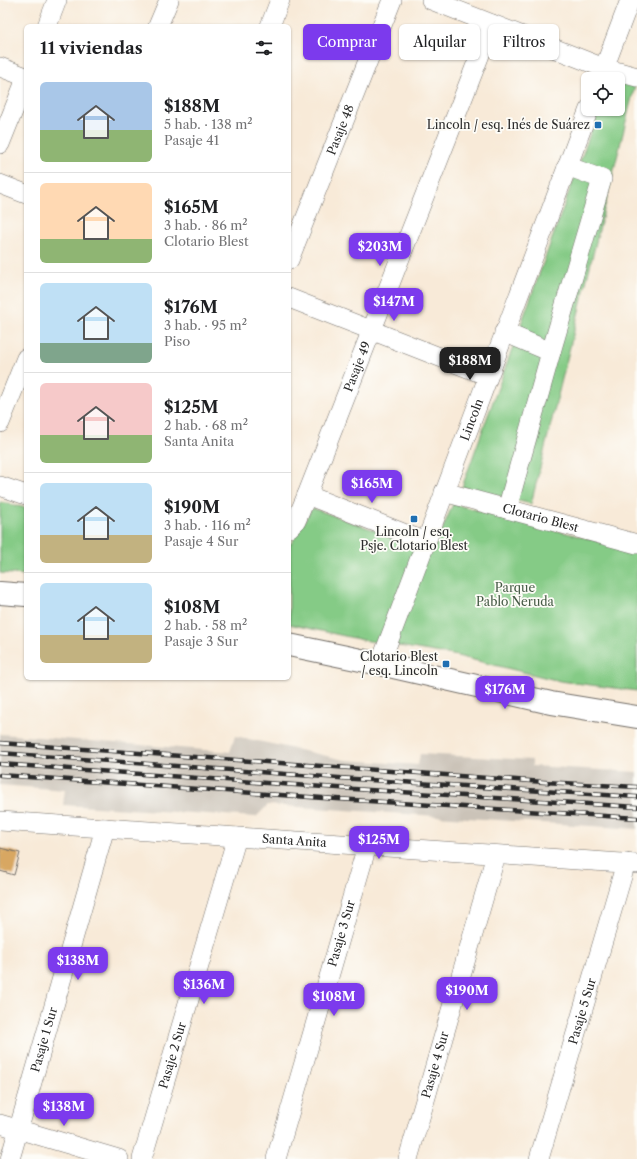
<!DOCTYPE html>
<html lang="es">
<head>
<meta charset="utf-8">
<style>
  :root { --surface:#fff; --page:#f6f6f6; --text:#202124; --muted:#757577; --line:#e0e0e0; --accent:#7c3aed }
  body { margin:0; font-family:"Libre Caslon Text",serif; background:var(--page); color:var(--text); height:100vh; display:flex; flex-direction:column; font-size:15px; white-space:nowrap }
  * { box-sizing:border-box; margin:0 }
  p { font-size:13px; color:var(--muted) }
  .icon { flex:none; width:22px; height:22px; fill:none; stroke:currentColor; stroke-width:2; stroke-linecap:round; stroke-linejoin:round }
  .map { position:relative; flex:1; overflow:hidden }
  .details { position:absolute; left:24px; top:24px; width:267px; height:656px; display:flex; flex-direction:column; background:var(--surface); border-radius:6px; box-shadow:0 1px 3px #0004 }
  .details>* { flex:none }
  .guide { position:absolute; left:303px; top:24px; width:274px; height:36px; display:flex; gap:8px }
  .buttons { position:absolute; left:581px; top:72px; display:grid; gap:8px }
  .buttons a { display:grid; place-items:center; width:44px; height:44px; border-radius:6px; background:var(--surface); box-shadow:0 1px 3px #0004; font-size:20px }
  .price { position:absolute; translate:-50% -34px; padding:0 9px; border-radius:8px; background:var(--accent); color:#fff; font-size:13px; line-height:26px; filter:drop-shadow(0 1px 2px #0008) }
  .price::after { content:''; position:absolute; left:50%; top:24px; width:12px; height:9px; margin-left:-6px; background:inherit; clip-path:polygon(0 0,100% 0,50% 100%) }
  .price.current { background:#222; color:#fff }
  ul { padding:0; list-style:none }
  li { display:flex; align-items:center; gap:12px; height:100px; padding:0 16px }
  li+li { border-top:1px solid var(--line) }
  li span { display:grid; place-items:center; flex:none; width:112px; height:80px; border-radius:6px; color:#555 }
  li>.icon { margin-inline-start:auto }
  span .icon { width:48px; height:48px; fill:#fffc; stroke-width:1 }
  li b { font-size:17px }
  h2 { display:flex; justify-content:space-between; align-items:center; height:48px; padding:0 16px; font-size:17px }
  .pill { padding:0 14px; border-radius:6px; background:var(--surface); box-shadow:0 1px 3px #0004; font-size:14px; line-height:36px }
  .pill.current { background:var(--accent); color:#fff }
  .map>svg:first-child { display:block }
</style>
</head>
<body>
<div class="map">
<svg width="637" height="1159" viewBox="0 0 637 1159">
  <rect width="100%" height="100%" fill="#fdfcf7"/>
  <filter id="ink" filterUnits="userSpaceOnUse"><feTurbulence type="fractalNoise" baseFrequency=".025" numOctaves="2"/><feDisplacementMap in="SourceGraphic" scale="8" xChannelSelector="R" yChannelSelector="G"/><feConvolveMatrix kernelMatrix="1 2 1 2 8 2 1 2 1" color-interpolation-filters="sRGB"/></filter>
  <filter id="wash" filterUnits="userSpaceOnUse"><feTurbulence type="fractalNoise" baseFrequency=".012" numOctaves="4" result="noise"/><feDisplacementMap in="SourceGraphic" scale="16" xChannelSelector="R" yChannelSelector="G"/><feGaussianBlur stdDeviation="0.9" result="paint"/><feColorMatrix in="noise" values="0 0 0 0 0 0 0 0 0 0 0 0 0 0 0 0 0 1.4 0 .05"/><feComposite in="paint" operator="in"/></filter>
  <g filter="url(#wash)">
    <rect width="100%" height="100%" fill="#f8ead8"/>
    <path fill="#cbc3b8" d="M0 734 230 752 235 736 345 760 418 765 420 754 532 760V766L637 772V829L268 805 256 817 63 805 65 790 0 785Z"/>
    <g fill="#85cb86" stroke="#587b58">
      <path d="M618 80 635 85 531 504 462 487 599 109H618Z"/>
      <path d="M0 502 26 508V575L0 573Z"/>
      <path d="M453 504 637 551V691L560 681 453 655 363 640 289 624V543L291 544 312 508 433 551Z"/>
    </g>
    <g id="blocks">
      <path fill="#d8a762" d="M0 848 20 853 14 875 0 871Z"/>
    </g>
  </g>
  <g filter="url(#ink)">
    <use href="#blocks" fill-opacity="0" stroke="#736e68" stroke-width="1"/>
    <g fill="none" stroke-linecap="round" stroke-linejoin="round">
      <g stroke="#736e68" stroke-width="20">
        <g id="minor">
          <path d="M431 0 604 68 637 77"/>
          <path d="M47 26 57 0"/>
          <path d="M158 26 169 0"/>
          <path d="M270 26 280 0"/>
          <path d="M0 67 26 77"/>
          <path d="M600 79 630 0"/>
          <path d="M0 144 26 79"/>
          <path d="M0 184 26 194"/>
          <path id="s1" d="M289 260 392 0"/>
          <path d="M289 298 488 376"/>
          <path d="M504 332 551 352"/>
          <path d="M0 423 26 358"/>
          <path d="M0 486 26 495"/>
          <path id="s2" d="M444 492 637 544"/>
          <path d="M307 495 426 542"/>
          <path d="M507 509 551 352 602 179 567 166"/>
          <path id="s3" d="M289 528 296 521 307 495 492 24"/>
          <path id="s4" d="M380 664 589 109"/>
          <path id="s5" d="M0 821 637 864"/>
          <path d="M0 1124 119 1159"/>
          <path id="s6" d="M10 1159 105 828"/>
          <path id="s7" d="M142 1159 237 837"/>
          <path id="s8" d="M276 1159 367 846"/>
          <path id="s9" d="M408 1159 496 855"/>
          <path id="s10" d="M539 1159 626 863"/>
        </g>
      </g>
      <g stroke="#736e68" stroke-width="24">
        <g id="major">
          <path d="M0 593 26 595"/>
          <path d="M289 645 380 664 551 703 637 717"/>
        </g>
      </g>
      <use href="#minor" stroke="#fff" stroke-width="19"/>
      <use href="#major" stroke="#fff" stroke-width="22"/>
      <g stroke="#2b2b2b" stroke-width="4.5">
        <g id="rail">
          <path d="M0 743 544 782 637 787"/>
          <path d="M0 753 339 778 637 797"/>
          <path d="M0 764 338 788 637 807"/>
          <path d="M0 775 337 799 637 818"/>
        </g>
      </g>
      <use href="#rail" stroke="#fdfcf7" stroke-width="3" stroke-dasharray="9" stroke-linecap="butt"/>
    </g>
  </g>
  <g fill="#1f6fb2" stroke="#fdfcf7" stroke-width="1.5">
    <rect x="594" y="121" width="8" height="8" rx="2"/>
    <rect x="410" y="515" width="8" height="8" rx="2"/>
    <rect x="442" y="660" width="8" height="8" rx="2"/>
  </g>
  <g text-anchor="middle" stroke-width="3.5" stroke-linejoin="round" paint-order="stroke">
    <g font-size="12" fill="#2b2b2b" stroke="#fdfcf7" text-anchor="end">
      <text x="590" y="129">Lincoln / esq. Inés de Suárez</text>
      <text x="414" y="536" text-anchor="middle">Lincoln / esq.<tspan x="414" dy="14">Psje. Clotario Blest</tspan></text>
      <text x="438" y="661">Clotario Blest<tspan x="438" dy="14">/ esq. Lincoln</tspan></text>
    </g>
    <g font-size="12" fill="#2b2b2b" stroke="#fdfcf7">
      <text dy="4" stroke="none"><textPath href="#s1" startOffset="140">Pasaje 48</textPath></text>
      <text dy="4" stroke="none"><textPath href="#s3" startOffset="176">Pasaje 49</textPath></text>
      <text dy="4" stroke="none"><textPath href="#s4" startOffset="261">Lincoln</textPath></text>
      <text dy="4" stroke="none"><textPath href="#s2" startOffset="100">Clotario Blest</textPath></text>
      <text dy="4" stroke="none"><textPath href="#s5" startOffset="295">Santa Anita</textPath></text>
      <text dy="4" stroke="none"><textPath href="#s8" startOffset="235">Pasaje 3 Sur</textPath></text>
      <text dy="4" stroke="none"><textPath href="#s10" startOffset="154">Pasaje 5 Sur</textPath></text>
      <text dy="4" stroke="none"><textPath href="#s6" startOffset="124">Pasaje 1 Sur</textPath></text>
      <text dy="4" stroke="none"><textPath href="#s7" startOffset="108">Pasaje 2 Sur</textPath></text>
      <text dy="4" stroke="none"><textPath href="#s9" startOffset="98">Pasaje 4 Sur</textPath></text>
    </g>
    <g font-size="12" fill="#465b46" stroke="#fdfcf7">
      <text x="515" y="592">Parque<tspan x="515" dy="14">Pablo Neruda</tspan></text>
    </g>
  </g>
</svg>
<div class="buttons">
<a><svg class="icon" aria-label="locate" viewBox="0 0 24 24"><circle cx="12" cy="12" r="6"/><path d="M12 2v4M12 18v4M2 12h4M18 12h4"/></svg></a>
</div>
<b class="price" style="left:380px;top:267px">$203M</b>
<b class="price" style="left:394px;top:322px">$147M</b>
<b class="price current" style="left:470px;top:381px">$188M</b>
<b class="price" style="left:372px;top:504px">$165M</b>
<b class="price" style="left:505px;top:710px">$176M</b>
<b class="price" style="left:379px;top:860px">$125M</b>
<b class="price" style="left:78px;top:981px">$138M</b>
<b class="price" style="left:204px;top:1005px">$136M</b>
<b class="price" style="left:467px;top:1011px">$190M</b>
<b class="price" style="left:334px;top:1017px">$108M</b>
<b class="price" style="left:64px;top:1127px">$138M</b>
<div class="guide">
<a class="pill current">Comprar</a>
<a class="pill">Alquilar</a>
<a class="pill">Filtros</a>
</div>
<section class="details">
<h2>11 viviendas<svg class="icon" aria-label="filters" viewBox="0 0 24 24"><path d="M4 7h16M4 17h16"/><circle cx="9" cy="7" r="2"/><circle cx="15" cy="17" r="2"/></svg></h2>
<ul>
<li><span style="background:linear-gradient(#a9c7e8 60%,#8fb573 0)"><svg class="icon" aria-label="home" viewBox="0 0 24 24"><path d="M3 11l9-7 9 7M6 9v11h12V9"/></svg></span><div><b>$188M</b><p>5 hab. · 138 m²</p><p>Pasaje 41</p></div></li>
<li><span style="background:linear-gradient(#ffd9b3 70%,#8fb573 0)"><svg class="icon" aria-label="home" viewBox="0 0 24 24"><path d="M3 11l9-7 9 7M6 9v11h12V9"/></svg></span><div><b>$165M</b><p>3 hab. · 86 m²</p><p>Clotario Blest</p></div></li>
<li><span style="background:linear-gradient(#bfe0f5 75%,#7fa58c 0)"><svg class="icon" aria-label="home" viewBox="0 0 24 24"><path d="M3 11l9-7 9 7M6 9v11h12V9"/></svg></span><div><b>$176M</b><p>3 hab. · 95 m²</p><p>Piso</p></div></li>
<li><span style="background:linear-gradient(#f6c9c9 65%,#8fb573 0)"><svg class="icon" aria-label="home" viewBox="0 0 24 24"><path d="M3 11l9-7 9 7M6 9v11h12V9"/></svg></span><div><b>$125M</b><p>2 hab. · 68 m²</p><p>Santa Anita</p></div></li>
<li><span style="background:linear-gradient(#bfe0f5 65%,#c2b280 0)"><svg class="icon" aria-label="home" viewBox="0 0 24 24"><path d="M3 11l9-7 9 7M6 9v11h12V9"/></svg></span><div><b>$190M</b><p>3 hab. · 116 m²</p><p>Pasaje 4 Sur</p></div></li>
<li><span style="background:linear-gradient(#bfe0f5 65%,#c2b280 0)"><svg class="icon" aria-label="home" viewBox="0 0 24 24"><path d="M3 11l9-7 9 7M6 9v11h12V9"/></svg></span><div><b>$108M</b><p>2 hab. · 58 m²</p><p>Pasaje 3 Sur</p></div></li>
</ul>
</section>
</div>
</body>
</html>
